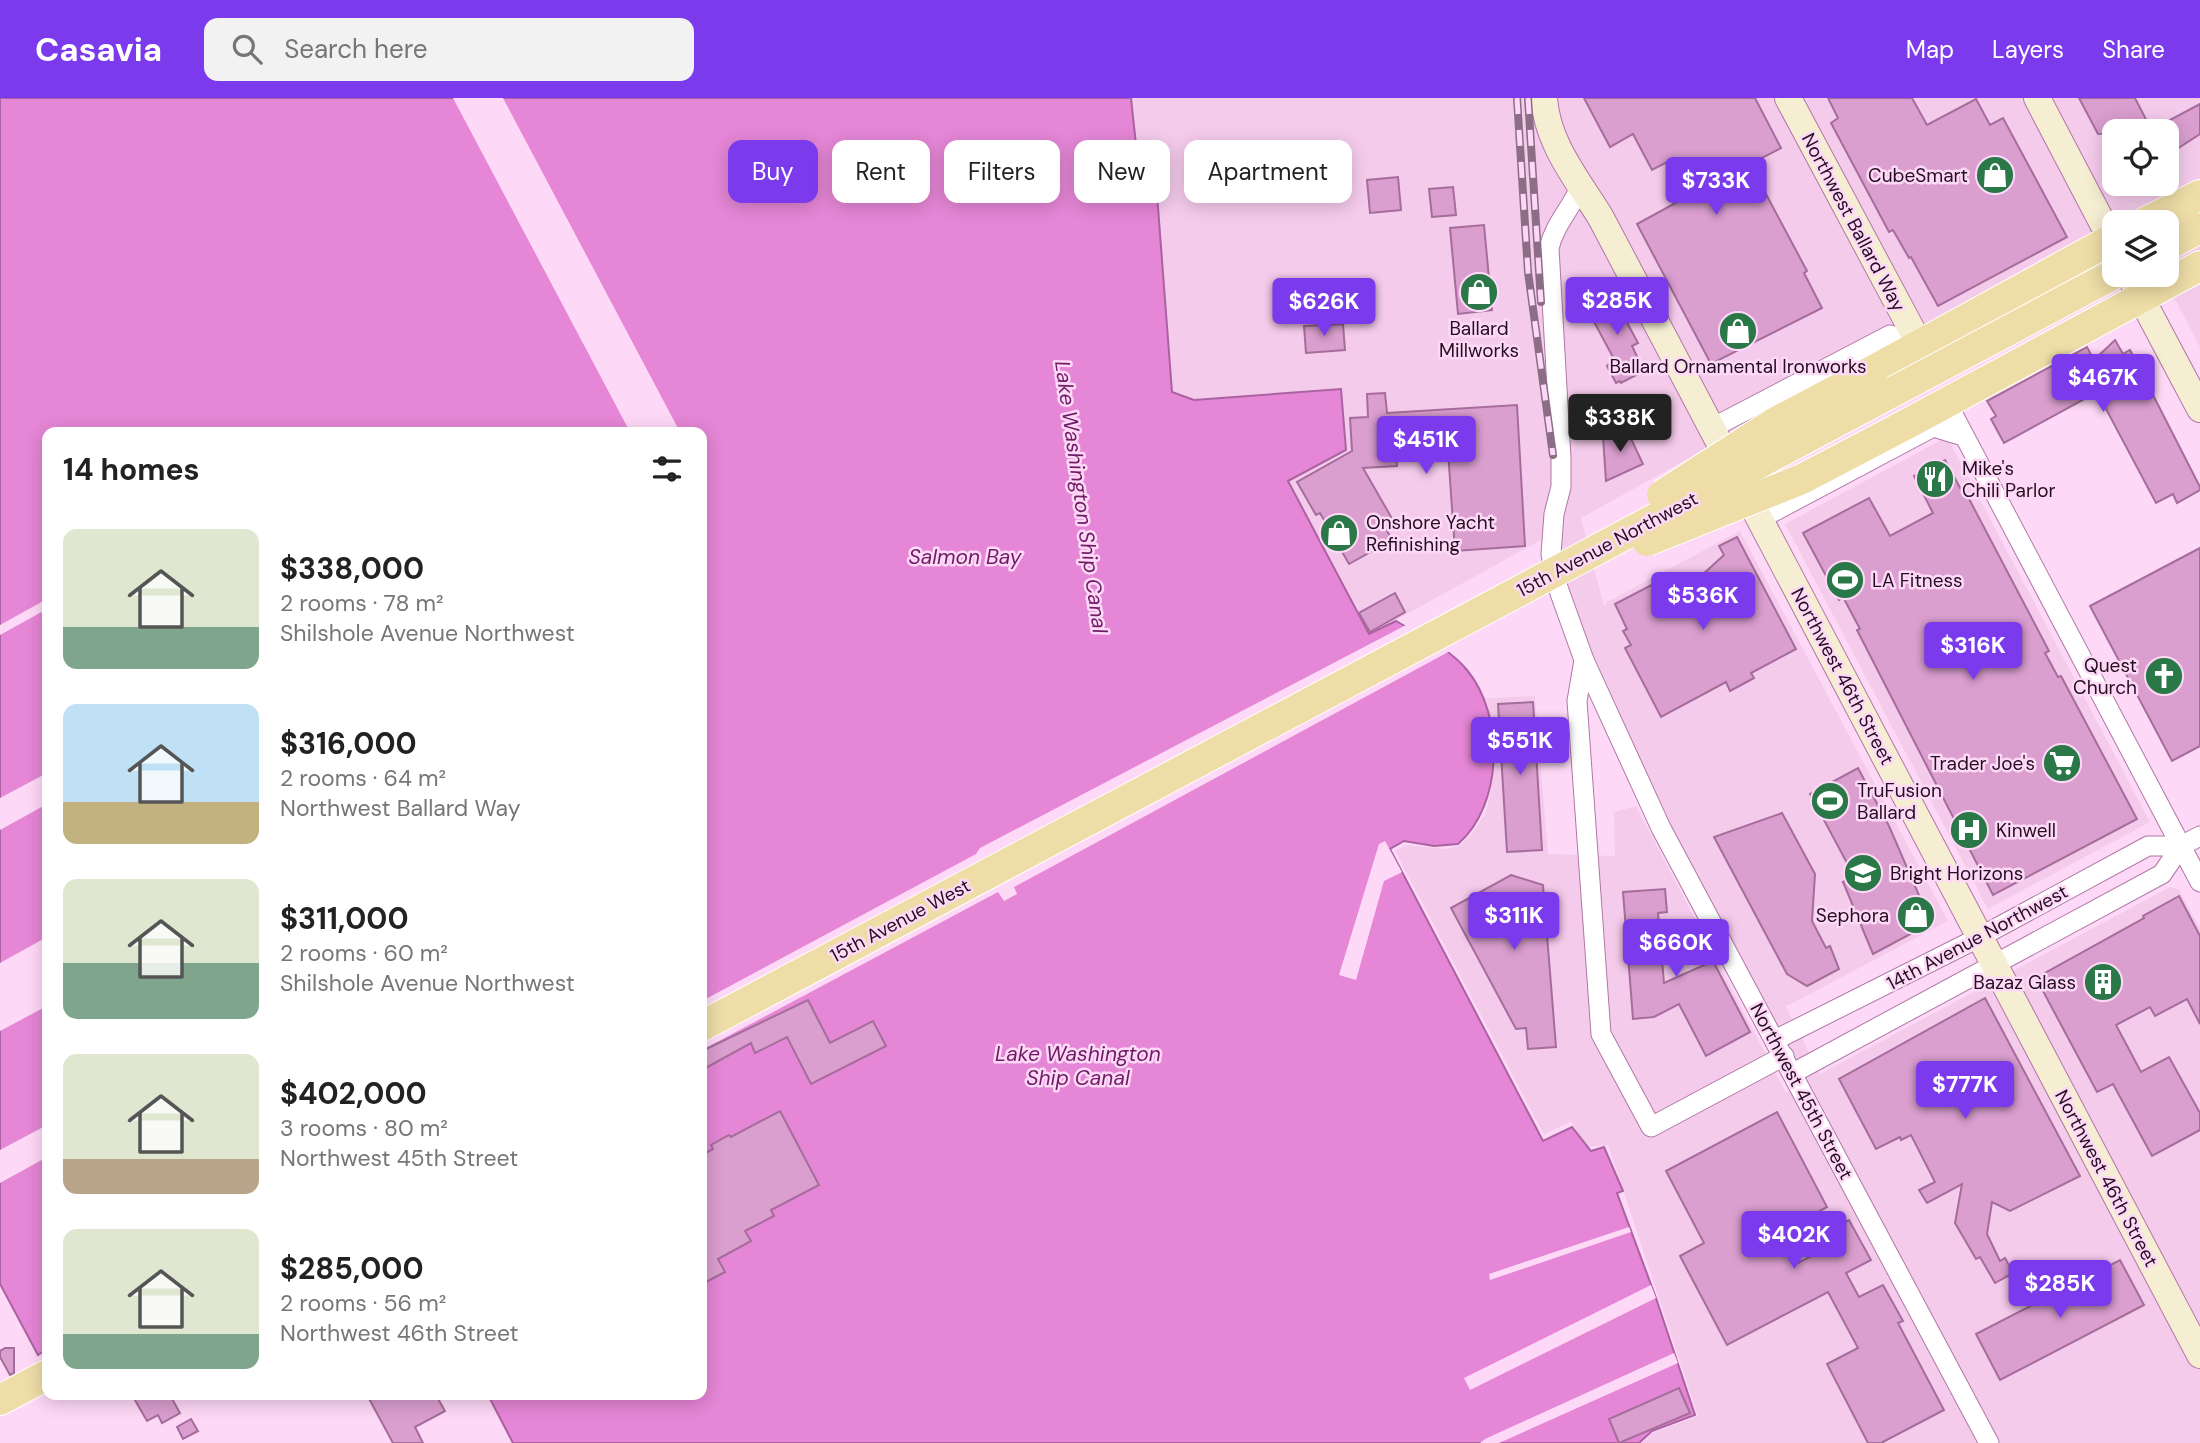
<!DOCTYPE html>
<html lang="en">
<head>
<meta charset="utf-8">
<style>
  :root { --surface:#fff; --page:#f2f2f2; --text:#222; --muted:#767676; --accent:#7c3aed }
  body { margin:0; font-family:"DM Sans",sans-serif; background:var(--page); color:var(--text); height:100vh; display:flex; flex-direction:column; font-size:26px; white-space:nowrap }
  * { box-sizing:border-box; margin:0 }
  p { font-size:23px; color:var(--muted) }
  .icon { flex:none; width:38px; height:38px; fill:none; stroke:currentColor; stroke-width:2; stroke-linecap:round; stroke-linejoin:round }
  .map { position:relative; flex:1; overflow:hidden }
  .sheet { position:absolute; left:42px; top:329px; width:665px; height:973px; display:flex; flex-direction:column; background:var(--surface); border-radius:14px; box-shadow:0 4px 18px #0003 }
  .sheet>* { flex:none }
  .top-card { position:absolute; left:728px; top:42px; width:665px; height:63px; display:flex; gap:14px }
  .controls { position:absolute; left:2102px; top:21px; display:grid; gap:14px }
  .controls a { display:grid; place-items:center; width:77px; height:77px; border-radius:14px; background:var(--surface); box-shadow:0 4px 18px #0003; font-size:35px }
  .price { position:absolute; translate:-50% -60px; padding:0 16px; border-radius:7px; background:var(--accent); color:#fff; font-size:23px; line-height:46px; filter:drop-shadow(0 2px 4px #0008) }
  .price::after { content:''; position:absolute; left:50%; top:42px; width:21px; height:16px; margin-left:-10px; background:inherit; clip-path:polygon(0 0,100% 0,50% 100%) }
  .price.on { background:#222; color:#fff }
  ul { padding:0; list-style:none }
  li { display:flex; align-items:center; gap:21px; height:175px; padding:0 21px }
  li span { display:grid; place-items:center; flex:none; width:196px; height:140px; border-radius:14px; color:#555 }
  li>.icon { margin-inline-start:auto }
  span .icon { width:84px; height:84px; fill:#fffc; stroke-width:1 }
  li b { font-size:30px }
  h2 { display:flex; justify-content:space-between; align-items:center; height:84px; padding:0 21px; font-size:30px }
  .pill { padding:0 24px; border-radius:14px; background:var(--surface); box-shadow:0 4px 18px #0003; font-size:24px; line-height:63px }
  .pill.on { background:var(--accent); color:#fff }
  header { display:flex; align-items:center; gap:42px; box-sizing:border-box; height:98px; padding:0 35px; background:var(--accent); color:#fff }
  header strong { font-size:33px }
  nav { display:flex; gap:38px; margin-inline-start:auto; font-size:24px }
  .search { width:490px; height:63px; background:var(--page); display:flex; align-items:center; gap:18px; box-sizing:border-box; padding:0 24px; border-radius:14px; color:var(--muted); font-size:26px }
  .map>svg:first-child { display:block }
</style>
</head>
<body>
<header>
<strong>Casavia</strong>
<div class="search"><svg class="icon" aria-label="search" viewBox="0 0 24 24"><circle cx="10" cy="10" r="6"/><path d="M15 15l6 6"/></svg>Search here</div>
<nav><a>Map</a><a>Layers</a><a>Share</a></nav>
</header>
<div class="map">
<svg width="2200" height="1345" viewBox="0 0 2200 1345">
  <rect width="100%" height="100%" fill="#fed9f7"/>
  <g fill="#f5cbec" fill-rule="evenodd">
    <path d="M1131 0H2200V249L2162 177H2166V124H2135L2130 116 1581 420 1604 508 1607 504 1740 433 1948 823 1789 907H1785L1820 976 2170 789 2179 792 2200 830V1345H1642L1653 1335 1698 1318 1608 1047 1586 1049 1571 1023 1544 1037 1395 753 1406 747 1445 751 1459 748 1470 738 1485 716 1490 698 1495 643 1486 600 1535 598 1548 756 1615 758 1614 714 1636 708 1786 995 1802 986 1670 738 1585 544 1550 437 1369 537 1288 382 1341 291 1194 302 1172 295 1156 83 1140 84ZM2114 33H2166V86H2114Z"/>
    <path d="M1947 339 2150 724 1988 811 1785 426Z"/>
  </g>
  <path fill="#e586d6" stroke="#ab62a0" stroke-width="2" d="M0 0H1131L1140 84 1156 83 1172 294 1194 302 1341 291 1346 352 1288 383 1369 536 1396 523C1420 537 1449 550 1467 572 1505 618 1503 707 1458 746L1434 748 1404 743 1390 751 1543 1043 1572 1029 1591 1053 1604 1049 1623 1093 1617 1095 1656 1200 1695 1317 1652 1333 1639 1345H513L488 1297H702V334H47V1251L38 1257 0 1186Z"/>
  <g fill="#fed9f7">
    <path d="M453 0H503L680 334H630Z"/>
    <path d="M47 501V511L0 537V527Z"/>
    <path d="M1408 526 1452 552 1014 789 1017 796 1004 803 998 794 702 952V903L976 756 980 750Z"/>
    <path d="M47 675V706L0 732V700Z"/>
    <path d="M1385 743 1402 774 1384 783 1356 882 1339 877 1379 746Z"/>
    <path d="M47 839V908L0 933V865Z"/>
    <path d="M47 1027V1059L0 1085V1052Z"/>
    <path d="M1629 1129 1631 1134 1490 1182 1489 1176Z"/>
    <path d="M1651 1187 1656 1200 1470 1292 1464 1280Z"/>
    <path d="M1674 1255 1678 1265 1499 1345H1480L1485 1341Z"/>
  </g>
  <g fill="#da9ecf" stroke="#a56d9b" stroke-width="2">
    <path d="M1584 0H1755L1781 50 1750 66 1807 173 1804 175 1822 210 1711 266 1637 126 1694 95 1675 60 1652 72 1633 36 1610 49Z"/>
    <path d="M1828 0H1912L1927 27 1976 1 1990 27 2003 20 2067 139 1938 208 1911 159 1909 160 1893 132 1889 134 1831 25 1838 20Z"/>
    <path d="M2079 0H2135L2152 33 2098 36Z"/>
    <path d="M2200 6V36L2166 58V24Z"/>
    <path d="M1398 79 1401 112 1370 115 1367 82Z"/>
    <path d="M1453 89 1456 117 1432 119 1429 91Z"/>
    <path d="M1484 127 1492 212 1458 216 1450 130Z"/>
    <path d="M1608 189 1638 245 1632 248 1644 273 1621 285 1620 283 1616 285 1607 268 1614 261 1593 222 1599 219 1593 208 1597 206 1593 198Z"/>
    <path d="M1343 226 1345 252 1306 255 1304 228Z"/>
    <path d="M2115 242 2123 256 2130 252 2200 389V392L2177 405 2173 396 2156 405 2097 294 2004 345 1991 321 1996 318 1987 303 2087 249 2094 262Z"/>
    <path d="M1385 295 1387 315 1517 307 1525 448 1455 453 1448 353 1396 357 1397 368 1363 370 1394 424 1385 429 1392 442 1349 466 1320 415 1316 417 1297 384 1352 353 1350 320 1368 319 1367 296Z"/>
    <path d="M1625 328 1643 366 1606 383 1603 339Z"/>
    <path d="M1945 362 1965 399 1967 397 2049 553 2045 555 2058 579 2061 578 2137 721 1993 797 1857 532 1860 531 1843 499 1839 502 1803 435 1869 400 1890 438 1933 415 1914 378Z"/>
    <path d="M1737 439 1796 551 1751 575 1754 580 1730 593 1726 584 1661 619 1625 550 1631 547 1623 533 1627 531 1615 506 1663 481 1678 499 1724 457 1719 448Z"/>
    <path d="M2200 450V648L2172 663 2090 508Z"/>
    <path d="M1395 495 1405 514 1370 534 1359 515Z"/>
    <path d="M1533 604 1542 752 1507 754 1498 606Z"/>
    <path d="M1858 670 1889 728 1931 825 1873 856 1843 784 1854 778 1810 696Z"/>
    <path d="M1782 715 1815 776 1812 823 1826 850 1830 848 1839 871 1807 888 1787 876 1714 739Z"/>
    <path d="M1511 777 1543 787 1556 949 1528 951 1526 930 1516 931 1451 810Z"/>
    <path d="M1665 791 1667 814 1658 815 1664 885 1713 863 1750 934 1706 958 1679 906 1654 919 1633 921 1623 794Z"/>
    <path d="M2179 798 2200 838V926L2187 901 2155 918 2150 909 2116 927 2141 974 2169 959 2200 1015V1032L2152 1058 2113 986 2097 994 2036 880 2144 820 2143 818Z"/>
    <path d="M1985 900 2080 1078 2010 1113 1992 1104 1987 1136 2000 1163 2005 1160 2013 1175 1995 1185 1980 1159 1976 1161 1955 1125 1962 1086 1927 1105 1919 1092 1935 1084 1911 1037 1901 1042 1900 1039 1876 1051 1839 981Z"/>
    <path d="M808 902 830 945 873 923 886 948 811 986 787 939 755 955 751 945 702 972V953Z"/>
    <path d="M780 1013 819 1087 771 1112 774 1118 745 1133 751 1143 718 1161 725 1174 702 1186V1057L713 1051 711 1047 729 1037 731 1039Z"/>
    <path d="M1777 1014 1827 1109 1777 1136 1794 1167 1835 1146 1829 1133 1849 1122 1871 1162 1846 1175 1859 1199 1883 1187 1903 1223 1898 1225 1944 1312 1881 1345H1868L1827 1266 1858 1250 1828 1194 1727 1247 1680 1158 1704 1145 1666 1073Z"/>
    <path d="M2120 1162 2144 1207 2000 1282 1976 1236Z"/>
    <path d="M5 1250H14V1275L10 1277 0 1259V1253Z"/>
    <path d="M1679 1290 1690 1315 1619 1345 1609 1321Z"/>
    <path d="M132 1297H170L180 1315 162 1325 158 1317 147 1323Z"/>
    <path d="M367 1297H436L445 1313 415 1329 423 1345H393Z"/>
    <path d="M191 1321 198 1333 183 1341 177 1329Z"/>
  </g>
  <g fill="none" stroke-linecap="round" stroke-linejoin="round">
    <g stroke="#b077a6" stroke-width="21">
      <g id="street">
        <path d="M1581 87C1572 110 1555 125 1549 150L1561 360V389L1554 416 1551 456 1556 484 1584 562 1661 730 1989 1345"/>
        <path d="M1947 305 2200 784"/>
        <path d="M1712 330 1890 237 1920 247"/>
        <path d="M1760 421 1933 329 1963 338"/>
        <path d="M1584 562 1577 603 1601 936 1651 1029 1784 958"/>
        <path d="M1775 942 1980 839 2148 748H2181L2200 738"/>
        <path d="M1793 975 2162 776 2181 748"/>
      </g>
    </g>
    <g stroke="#b077a6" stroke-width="28">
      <g id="secondary">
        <path d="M1544 0C1547 46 1578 82 1601 120L2200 1257"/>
        <path d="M1788 0 1920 247"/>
        <path d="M2037 0 2114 147"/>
        <path d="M2129 177 2200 311"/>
      </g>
    </g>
    <g stroke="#fff" stroke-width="32">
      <g id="primary">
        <path d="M2146 124 2200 97"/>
        <path d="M2166 148 2200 130"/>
        <path d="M1874 272 2114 140"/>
        <path d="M1905 327 2200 168"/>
        <path d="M702 928 1538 483"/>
        <path d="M0 1302 47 1277"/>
      </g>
    </g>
    <use href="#street" stroke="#fff" stroke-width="19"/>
    <use href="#secondary" stroke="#f6eed3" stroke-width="26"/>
    <use href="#primary" stroke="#eedda7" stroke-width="30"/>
    <g stroke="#8b6e86" stroke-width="8">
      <g id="rail">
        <path d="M1517 0 1528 174 1553 357"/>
        <path d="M1528 0 1541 204"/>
      </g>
    </g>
    <use href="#rail" stroke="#fed9f7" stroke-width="5" stroke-dasharray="16" stroke-linecap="butt"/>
    <g stroke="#fff" stroke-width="32" stroke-linecap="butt">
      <g id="primary-bridge">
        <path d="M1662 397 1774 325 1874 272"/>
        <path d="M1647 443 1802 381 1905 327"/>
        <path d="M1538 483 2114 176"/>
      </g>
    </g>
    <use href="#primary-bridge" stroke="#eedda7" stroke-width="30"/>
  </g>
  <defs>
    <g id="shop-disc" transform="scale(2.0125)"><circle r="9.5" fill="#2a7848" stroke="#fed9f7"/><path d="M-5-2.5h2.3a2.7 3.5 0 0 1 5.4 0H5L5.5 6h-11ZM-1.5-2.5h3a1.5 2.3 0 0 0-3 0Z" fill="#fff"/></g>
    <g id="restaurant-disc" transform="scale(2.0125)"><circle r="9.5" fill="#2a7848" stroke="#fed9f7"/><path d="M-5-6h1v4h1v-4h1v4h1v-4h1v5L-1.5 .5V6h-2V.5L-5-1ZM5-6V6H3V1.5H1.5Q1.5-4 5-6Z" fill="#fff"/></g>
    <g id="stadium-disc" transform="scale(2.0125)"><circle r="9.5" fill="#2a7848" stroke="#fed9f7"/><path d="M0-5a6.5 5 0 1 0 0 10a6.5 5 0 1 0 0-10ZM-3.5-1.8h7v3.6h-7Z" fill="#fff"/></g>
    <g id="church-disc" transform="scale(2.0125)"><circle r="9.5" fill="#2a7848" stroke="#fed9f7"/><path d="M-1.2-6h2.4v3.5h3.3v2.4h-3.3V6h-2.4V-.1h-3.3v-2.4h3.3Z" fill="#fff"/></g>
    <g id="supermarket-disc" transform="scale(2.0125)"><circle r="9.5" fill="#2a7848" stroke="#fed9f7"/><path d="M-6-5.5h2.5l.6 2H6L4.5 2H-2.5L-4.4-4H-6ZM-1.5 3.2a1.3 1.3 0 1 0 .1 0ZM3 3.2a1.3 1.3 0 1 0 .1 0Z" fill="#fff"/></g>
    <g id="hospital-disc" transform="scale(2.0125)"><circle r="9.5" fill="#2a7848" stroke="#fed9f7"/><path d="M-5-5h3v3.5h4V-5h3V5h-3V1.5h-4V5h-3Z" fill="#fff"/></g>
    <g id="school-disc" transform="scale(2.0125)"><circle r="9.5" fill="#2a7848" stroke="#fed9f7"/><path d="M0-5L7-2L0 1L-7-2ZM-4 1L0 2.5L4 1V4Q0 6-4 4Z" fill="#fff"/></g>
    <g id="building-disc" transform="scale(2.0125)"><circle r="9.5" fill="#2a7848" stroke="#fed9f7"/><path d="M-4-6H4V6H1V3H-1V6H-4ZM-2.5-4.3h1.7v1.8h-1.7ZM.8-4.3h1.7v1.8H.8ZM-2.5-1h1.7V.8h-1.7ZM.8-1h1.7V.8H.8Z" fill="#fff"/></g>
  </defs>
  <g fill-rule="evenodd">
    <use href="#shop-disc" x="1995" y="77"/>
    <use href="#shop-disc" x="1479" y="194"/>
    <use href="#shop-disc" x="1738" y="233"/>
    <use href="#restaurant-disc" x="1935" y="381"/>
    <use href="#shop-disc" x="1339" y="435"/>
    <use href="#stadium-disc" x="1845" y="482"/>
    <use href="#church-disc" x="2164" y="578"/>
    <use href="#supermarket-disc" x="2062" y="665"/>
    <use href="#stadium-disc" x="1830" y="703"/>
    <use href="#hospital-disc" x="1969" y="732"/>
    <use href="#school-disc" x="1863" y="775"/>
    <use href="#shop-disc" x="1916" y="817"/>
    <use href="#building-disc" x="2103" y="884"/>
  </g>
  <g text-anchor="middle" stroke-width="5" stroke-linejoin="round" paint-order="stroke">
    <g font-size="19" fill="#240e21" stroke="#fed9f7" text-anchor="start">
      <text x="1968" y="84" text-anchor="end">CubeSmart</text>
      <text x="1479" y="237" text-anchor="middle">Ballard<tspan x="1479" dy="22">Millworks</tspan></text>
      <text x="1738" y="275" text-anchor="middle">Ballard Ornamental Ironworks</text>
      <text x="1962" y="377">Mike's<tspan x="1962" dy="22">Chili Parlor</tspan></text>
      <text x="1366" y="431">Onshore Yacht<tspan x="1366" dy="22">Refinishing</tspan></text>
      <text x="1872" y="489">LA Fitness</text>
      <text x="2137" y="574" text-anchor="end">Quest<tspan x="2137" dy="22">Church</tspan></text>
      <text x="2035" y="672" text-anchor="end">Trader Joe's</text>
      <text x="1857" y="699">TruFusion<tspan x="1857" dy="22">Ballard</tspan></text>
      <text x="1996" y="739">Kinwell</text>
      <text x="1890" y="782">Bright Horizons</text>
      <text x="1889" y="824" text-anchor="end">Sephora</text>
      <text x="2076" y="891" text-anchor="end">Bazaz Glass</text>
    </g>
    <g font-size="19" fill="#240e21" stroke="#fed9f7">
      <text transform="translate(1854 124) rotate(62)" y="7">Northwest Ballard Way</text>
      <text transform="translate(1607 446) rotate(-28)" y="7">15th Avenue Northwest</text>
      <text transform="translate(1843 578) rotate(62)" y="7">Northwest 46th Street</text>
      <text transform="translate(900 822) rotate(-28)" y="7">15th Avenue West</text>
      <text transform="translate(1977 839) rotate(-28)" y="7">14th Avenue Northwest</text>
      <text transform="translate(1802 993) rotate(62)" y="7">Northwest 45th Street</text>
      <text transform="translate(2107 1080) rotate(62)" y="7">Northwest 46th Street</text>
    </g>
    <g font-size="21" font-style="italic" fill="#6e1a65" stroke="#fed9f7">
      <text transform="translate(1081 399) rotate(82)" y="7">Lake Washington Ship Canal</text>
      <text x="965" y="466">Salmon Bay</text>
      <text x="1078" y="963">Lake Washington<tspan x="1078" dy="24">Ship Canal</tspan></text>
    </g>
  </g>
</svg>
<div class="controls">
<a><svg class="icon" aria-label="locate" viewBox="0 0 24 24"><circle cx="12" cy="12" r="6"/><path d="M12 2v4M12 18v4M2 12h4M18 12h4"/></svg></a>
<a><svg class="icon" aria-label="layers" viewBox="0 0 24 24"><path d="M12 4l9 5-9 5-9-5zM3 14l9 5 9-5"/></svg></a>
</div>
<b class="price" style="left:1716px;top:119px">$733K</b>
<b class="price" style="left:1617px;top:239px">$285K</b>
<b class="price" style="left:1324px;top:240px">$626K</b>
<b class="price" style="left:2103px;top:316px">$467K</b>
<b class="price on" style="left:1620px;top:356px">$338K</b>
<b class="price" style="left:1426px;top:378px">$451K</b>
<b class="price" style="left:1703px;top:534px">$536K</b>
<b class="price" style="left:1973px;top:584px">$316K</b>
<b class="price" style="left:1520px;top:679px">$551K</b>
<b class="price" style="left:1514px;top:854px">$311K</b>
<b class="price" style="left:1676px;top:881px">$660K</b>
<b class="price" style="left:1965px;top:1023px">$777K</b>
<b class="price" style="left:1794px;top:1173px">$402K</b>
<b class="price" style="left:2060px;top:1222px">$285K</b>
<div class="top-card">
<a class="pill on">Buy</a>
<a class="pill">Rent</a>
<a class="pill">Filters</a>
<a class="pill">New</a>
<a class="pill">Apartment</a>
</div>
<section class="sheet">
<h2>14 homes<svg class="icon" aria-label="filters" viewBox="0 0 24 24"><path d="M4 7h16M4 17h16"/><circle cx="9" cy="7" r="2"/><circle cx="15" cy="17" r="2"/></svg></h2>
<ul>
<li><span style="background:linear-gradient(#dfe7d0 70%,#7fa58c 0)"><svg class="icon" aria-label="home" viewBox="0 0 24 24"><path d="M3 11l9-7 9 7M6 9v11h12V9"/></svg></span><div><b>$338,000</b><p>2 rooms · 78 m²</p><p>Shilshole Avenue Northwest</p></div></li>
<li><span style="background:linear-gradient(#bfe0f5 70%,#c2b280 0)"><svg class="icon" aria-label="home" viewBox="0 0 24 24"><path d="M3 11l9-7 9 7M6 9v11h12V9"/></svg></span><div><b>$316,000</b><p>2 rooms · 64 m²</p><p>Northwest Ballard Way</p></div></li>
<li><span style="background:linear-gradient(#dfe7d0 60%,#7fa58c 0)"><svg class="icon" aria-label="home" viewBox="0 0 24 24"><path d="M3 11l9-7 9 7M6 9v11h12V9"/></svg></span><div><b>$311,000</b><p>2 rooms · 60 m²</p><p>Shilshole Avenue Northwest</p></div></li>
<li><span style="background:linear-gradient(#dfe7d0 75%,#b9a48a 0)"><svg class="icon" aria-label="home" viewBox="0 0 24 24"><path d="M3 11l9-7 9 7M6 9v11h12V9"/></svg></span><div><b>$402,000</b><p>3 rooms · 80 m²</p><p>Northwest 45th Street</p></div></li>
<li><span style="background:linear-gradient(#dfe7d0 75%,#7fa58c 0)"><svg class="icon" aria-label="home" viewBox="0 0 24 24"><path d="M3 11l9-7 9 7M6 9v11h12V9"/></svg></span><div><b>$285,000</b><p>2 rooms · 56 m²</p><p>Northwest 46th Street</p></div></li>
</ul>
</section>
</div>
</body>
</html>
